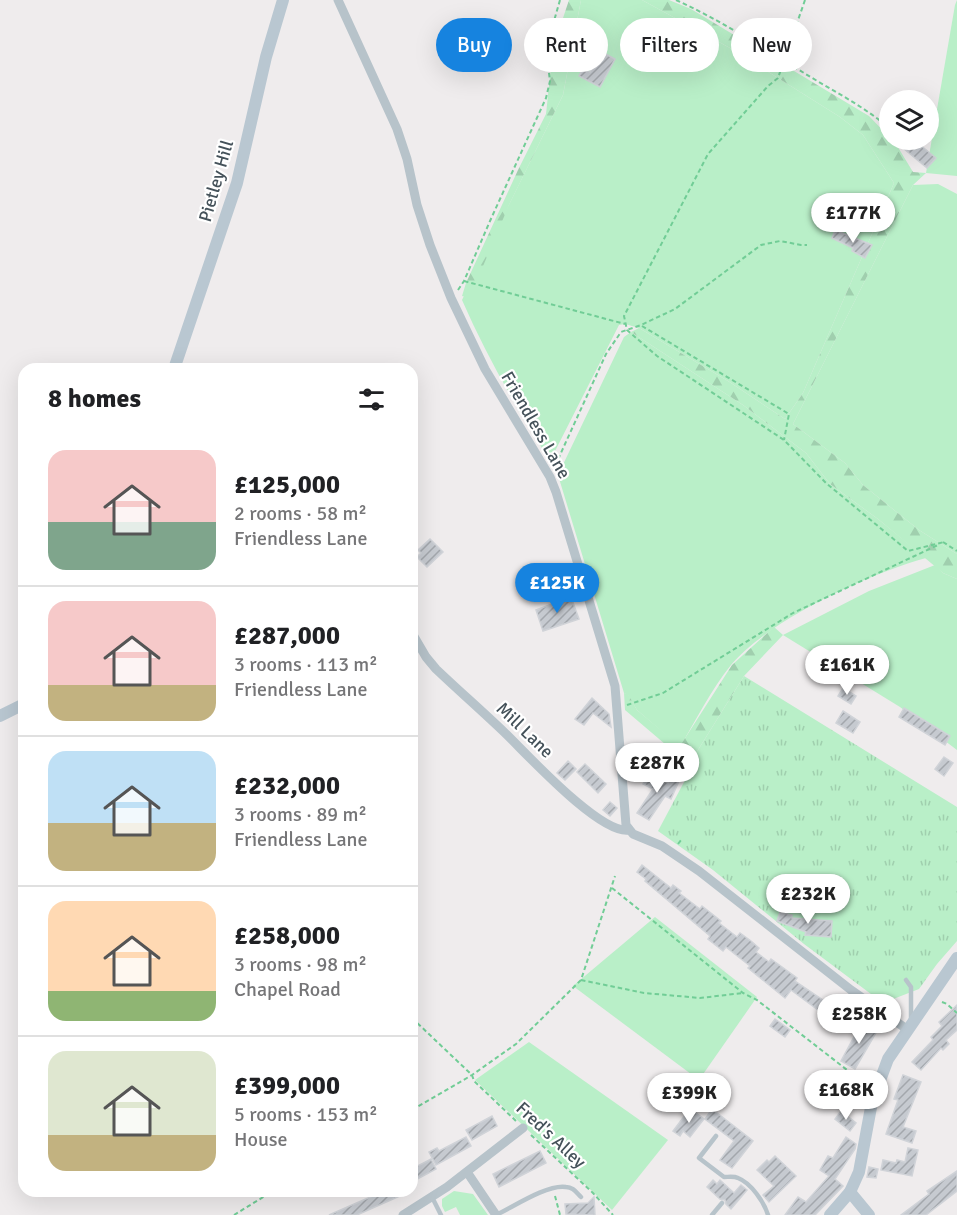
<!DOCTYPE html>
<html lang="en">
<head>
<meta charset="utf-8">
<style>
  :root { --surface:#fff; --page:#f2f2f2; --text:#202124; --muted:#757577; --line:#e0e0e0; --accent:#1683df }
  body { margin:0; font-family:Signika,sans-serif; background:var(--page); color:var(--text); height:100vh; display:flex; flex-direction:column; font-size:22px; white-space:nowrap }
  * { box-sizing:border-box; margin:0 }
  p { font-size:20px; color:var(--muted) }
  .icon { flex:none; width:33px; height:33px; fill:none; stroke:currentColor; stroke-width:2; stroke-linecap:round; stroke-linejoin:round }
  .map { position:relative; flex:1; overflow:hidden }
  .sheet { position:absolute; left:18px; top:363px; width:400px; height:834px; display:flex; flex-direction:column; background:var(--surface); border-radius:18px; box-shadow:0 6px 24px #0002 }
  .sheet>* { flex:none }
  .guide { position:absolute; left:436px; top:18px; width:430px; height:54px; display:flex; gap:12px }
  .buttons { position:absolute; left:879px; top:90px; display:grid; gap:12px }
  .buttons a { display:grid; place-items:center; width:60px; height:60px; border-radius:50%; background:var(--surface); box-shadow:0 6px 24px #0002; font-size:30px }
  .price { position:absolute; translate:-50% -51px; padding:0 14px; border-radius:21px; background:#fff; color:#222; font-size:20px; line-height:39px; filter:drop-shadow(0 2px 3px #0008) }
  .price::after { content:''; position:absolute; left:50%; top:36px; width:18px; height:14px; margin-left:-9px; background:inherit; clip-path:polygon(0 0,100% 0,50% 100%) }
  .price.on { background:var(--accent); color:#fff }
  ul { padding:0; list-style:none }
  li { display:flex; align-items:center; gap:18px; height:150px; padding:0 30px }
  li+li { border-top:2px solid var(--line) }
  li span { display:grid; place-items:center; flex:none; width:168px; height:120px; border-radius:18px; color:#555 }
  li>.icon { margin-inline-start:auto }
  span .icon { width:72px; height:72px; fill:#fffc; stroke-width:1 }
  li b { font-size:26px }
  h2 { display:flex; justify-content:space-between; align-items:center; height:72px; padding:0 30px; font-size:26px }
  .tag { padding:0 21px; border-radius:27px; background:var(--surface); box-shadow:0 6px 24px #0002; font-size:21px; line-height:54px }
  .tag.on { background:var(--accent); color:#fff }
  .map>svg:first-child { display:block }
</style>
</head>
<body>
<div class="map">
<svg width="957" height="1215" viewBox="0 0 957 1215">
  <defs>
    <pattern id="forest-firs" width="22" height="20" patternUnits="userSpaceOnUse" patternTransform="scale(1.5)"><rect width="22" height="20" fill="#b9efc8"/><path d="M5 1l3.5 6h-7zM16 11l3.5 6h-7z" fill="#a0cfae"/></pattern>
    <pattern id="park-tufts" width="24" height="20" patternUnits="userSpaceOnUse" patternTransform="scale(1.5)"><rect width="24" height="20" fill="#b9efc8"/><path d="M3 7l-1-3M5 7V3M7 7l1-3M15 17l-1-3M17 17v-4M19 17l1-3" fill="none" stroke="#a0cfae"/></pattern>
    <pattern id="building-hatch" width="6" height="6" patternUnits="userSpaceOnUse" patternTransform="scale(1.5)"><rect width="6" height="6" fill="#c6cad0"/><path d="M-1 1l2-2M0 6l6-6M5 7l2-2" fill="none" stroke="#a3a7ac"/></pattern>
  </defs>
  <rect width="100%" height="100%" fill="#efeced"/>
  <g fill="#b9efc8">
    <path d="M581 0H642L730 48 840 117 863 135 894 183 803 393 785 419 728 381 639 328 625 324 619 325 550 461C517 409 487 357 462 300L563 95Z"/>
    <path d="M957 0V176L926 173 955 5Z"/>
    <path d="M938 184 957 194V554L919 530 863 485 845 463 793 424 913 185Z"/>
    <path d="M631 332 743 405 806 453 830 484 878 519 926 558C868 574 770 619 731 665 711 690 696 720 680 747L637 710 628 695 624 693 558 475 624 337Z"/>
    <path d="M935 565 943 573 957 579V750L900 707 783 635 869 591Z"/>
    <path d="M655 917 757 997 699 1080 573 986Z"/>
    <path d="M529 1042 668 1140 612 1210 475 1080Z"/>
    <path d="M454 1191 473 1194 488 1215H460L456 1207 445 1212 442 1206V1199Z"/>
  </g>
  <g fill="url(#forest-firs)">
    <path d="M569 0H581L563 95 509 205 472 292 466 297 462 296 466 283 518 170 546 114 553 48Z"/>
    <path d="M642 0H669L691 9 869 116 896 144 913 172 926 173 913 185 793 424 845 463 863 485 919 530 957 554V579L943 573 878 519 830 484 806 453 743 405 631 332 639 328 728 381 785 419 803 393 894 183 863 135 840 117 730 48Z"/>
    <path d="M774 627 783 635 744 676 693 758 692 767 625 710 624 693 628 694 637 710 680 746 732 665Z"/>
  </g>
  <path fill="url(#park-tufts)" d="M744 676 957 807V941L937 964 919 989 883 1003 804 944 713 870 658 831 692 767 693 758Z"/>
  <g fill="url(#building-hatch)" stroke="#d0d3d8" stroke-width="1.5">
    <path d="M602 52 615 59 600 87 579 76 583 68 590 72Z"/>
    <path d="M911 140H914L936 158 927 168 903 148Z"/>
    <path d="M835 230 872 245 865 258 852 251 853 248 832 238Z"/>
    <path d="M430 539 443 552 427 567 417 557 421 553 418 550Z"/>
    <path d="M571 597 579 619 543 631 536 610Z"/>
    <path d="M852 663 863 670 857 680 845 673Z"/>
    <path d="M843 688 856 696 851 704 838 696Z"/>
    <path d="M592 698 609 714 611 727 593 713 584 725 575 719Z"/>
    <path d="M904 708 950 736 945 745 899 717Z"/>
    <path d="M843 711 860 722 853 733 836 723Z"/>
    <path d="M944 757 953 763 944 776 935 769Z"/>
    <path d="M568 761 576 769 565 780 557 773Z"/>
    <path d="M585 764 606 784 598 793 577 772Z"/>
    <path d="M649 773 668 783 671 776 679 781 671 799 665 796 649 820 637 813 653 789 643 784Z"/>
    <path d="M610 802 617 808 610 816 603 810Z"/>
    <path d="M642 865 671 888 673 885 681 891 679 893 700 909 702 906 721 921 719 923 737 937 740 933 751 941 759 948 756 952 769 962 771 959 797 978 795 981 829 1004 831 1002 838 1007 836 1010 844 1015 836 1026 834 1028 823 1019 826 1016 791 990 785 998 748 968 750 966 736 955 726 947 723 951 708 939 710 936 645 881 646 879 637 872Z"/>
    <path d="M780 912 792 915V918L832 921 831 937 805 935 806 932 777 921Z"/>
    <path d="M957 1005V1030L946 1040 949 1044 943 1050 941 1048 921 1070 912 1062 933 1040 931 1037 942 1026 939 1022Z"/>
    <path d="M775 1019 790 1030 785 1037 770 1026Z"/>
    <path d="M862 1022 877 1031 855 1069 841 1061Z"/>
    <path d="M903 1075 921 1082 903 1127 916 1131 912 1143 886 1134 898 1100 894 1099Z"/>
    <path d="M839 1078 857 1091 845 1109 830 1099 837 1088 834 1086Z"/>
    <path d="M712 1109 753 1141 732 1168 720 1160 734 1141 705 1119Z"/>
    <path d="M692 1110 704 1119 690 1137 683 1131 680 1136 673 1131 686 1114 688 1116Z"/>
    <path d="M841 1111 856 1123 850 1131 835 1119Z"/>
    <path d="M492 1116 497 1126 472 1140 466 1130Z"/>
    <path d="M466 1137 471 1146 436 1165 429 1152 437 1148 439 1151Z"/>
    <path d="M846 1137 856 1144 855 1149 835 1179 843 1186 815 1215H785L798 1197 806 1202 829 1176 820 1170 828 1156 833 1158Z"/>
    <path d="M908 1148 918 1150 912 1176 881 1170 883 1160 896 1163 897 1160 905 1162Z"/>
    <path d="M540 1151 546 1163 499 1187 493 1174Z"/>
    <path d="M775 1156 796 1176 769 1202 763 1195 774 1186 757 1170 767 1160 769 1162Z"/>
    <path d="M431 1159 436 1169 412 1182V1169Z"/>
    <path d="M869 1167 878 1169 876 1178 867 1177Z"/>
    <path d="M957 1171V1191L926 1215H901L929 1194 927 1191Z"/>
    <path d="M713 1180 717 1184 720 1180 734 1193 741 1185 747 1190 731 1209 726 1204 725 1200 720 1199 707 1187Z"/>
    <path d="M384 1191H411L357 1215H329Z"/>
    <path d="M594 1197 595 1215 566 1214 565 1204 588 1203Z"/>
  </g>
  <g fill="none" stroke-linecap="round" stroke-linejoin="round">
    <g stroke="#71cd96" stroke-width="2" stroke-dasharray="4.5 3" stroke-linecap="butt">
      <path d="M676 0C720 20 762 47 804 73 833 91 864 106 890 129"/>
      <path d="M805 0 778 78 768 86 708 154 624 316 627 330 657 356 784 440 826 483 908 551 944 542"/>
      <path d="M464 281 625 324"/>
      <path d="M458 290 464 281 490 221 546 98 550 81 546 49 560 0"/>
      <path d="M642 326 789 414 784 440"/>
      <path d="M555 466 606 354 621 332 641 325 675 309 761 245 780 241 801 245H807"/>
      <path d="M943 542 957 551"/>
      <path d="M627 705 663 693 793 613 938 545"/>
      <path d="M678 844 682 839"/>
      <path d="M612 888 743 993 757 1000 860 1080 869 1082"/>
      <path d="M581 980 644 993 700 998 743 993"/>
      <path d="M942 1002 947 1004 957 1013"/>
      <path d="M412 1018 472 1075 474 1081 516 1121"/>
      <path d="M412 1110 472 1075 516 1044 581 980 615 876"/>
      <path d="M531 1135 593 1193 613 1215"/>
      <path d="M555 1196 560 1215"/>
      <path d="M234 1215 273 1191"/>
    </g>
    <g stroke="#b7c3ca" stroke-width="4.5">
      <path d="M906 980 911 987V1021"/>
      <path d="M716 1136 699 1158 724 1177C729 1177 734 1176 738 1178 751 1183 764 1202 768 1215"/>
      <path d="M432 1197 441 1215"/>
      <path d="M496 1215C513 1207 547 1184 566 1187 573 1187 576 1192 581 1197"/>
      <path d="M712 1215 722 1203"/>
    </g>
    <g stroke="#b7c3ca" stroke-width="9">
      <path d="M338 0 397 129 407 159 417 205 430 245 451 298 485 369 550 477 556 492 615 686 626 825 633 834 662 846 699 871 851 990 908 1030"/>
      <path d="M412 633 426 657 436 669C458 690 481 710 504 732 526 753 600 835 629 830"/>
      <path d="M467 1172 496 1215"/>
      <path d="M403 1215 447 1187 523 1128"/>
    </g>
    <g stroke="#b9c7d1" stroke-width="12">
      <path d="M174 369 237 183 266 57 283 0"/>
      <path d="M0 716 24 704"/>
      <path d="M850 1192 869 1215"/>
      <path d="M830 1215 850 1192 859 1172 872 1102 888 1059 957 958"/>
    </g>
  </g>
  <g text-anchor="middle" stroke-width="4.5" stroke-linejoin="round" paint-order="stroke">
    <g font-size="18" fill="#45525a" stroke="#fff">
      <text transform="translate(216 181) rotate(-74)" y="6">Pietley Hill</text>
      <text transform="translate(536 425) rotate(60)" y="6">Friendless Lane</text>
      <text transform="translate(525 730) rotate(44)" y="6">Mill Lane</text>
      <text transform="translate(551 1135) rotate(43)" y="6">Fred's Alley</text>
    </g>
  </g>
</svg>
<div class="buttons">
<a><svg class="icon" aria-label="layers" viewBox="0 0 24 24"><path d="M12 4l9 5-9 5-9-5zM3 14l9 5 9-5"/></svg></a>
</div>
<b class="price" style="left:853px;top:244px">£177K</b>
<b class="price on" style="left:557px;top:614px">£125K</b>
<b class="price" style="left:847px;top:696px">£161K</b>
<b class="price" style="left:657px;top:794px">£287K</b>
<b class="price" style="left:808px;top:925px">£232K</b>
<b class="price" style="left:859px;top:1045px">£258K</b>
<b class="price" style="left:846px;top:1121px">£168K</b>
<b class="price" style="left:689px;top:1124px">£399K</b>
<div class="guide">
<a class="tag on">Buy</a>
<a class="tag">Rent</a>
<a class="tag">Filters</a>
<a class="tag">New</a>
</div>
<section class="sheet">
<h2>8 homes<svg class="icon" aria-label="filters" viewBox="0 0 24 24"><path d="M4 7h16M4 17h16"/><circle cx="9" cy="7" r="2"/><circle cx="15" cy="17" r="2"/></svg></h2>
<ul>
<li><span style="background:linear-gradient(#f6c9c9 60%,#7fa58c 0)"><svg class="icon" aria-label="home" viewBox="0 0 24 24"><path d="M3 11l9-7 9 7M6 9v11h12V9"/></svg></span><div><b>£125,000</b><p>2 rooms · 58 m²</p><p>Friendless Lane</p></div></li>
<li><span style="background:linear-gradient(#f6c9c9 70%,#c2b280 0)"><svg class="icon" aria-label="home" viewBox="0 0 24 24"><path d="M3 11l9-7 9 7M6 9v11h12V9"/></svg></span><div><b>£287,000</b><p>3 rooms · 113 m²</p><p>Friendless Lane</p></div></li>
<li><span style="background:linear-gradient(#bfe0f5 60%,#c2b280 0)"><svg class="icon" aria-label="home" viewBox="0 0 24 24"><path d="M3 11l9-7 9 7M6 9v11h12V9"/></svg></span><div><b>£232,000</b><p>3 rooms · 89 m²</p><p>Friendless Lane</p></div></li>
<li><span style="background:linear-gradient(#ffd9b3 75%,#8fb573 0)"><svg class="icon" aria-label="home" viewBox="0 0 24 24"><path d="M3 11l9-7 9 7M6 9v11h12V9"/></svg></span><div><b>£258,000</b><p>3 rooms · 98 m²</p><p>Chapel Road</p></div></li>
<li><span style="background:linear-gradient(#dfe7d0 70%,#c2b280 0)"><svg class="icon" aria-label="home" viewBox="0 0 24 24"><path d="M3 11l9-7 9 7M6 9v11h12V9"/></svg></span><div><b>£399,000</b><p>5 rooms · 153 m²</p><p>House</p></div></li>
</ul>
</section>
</div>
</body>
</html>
